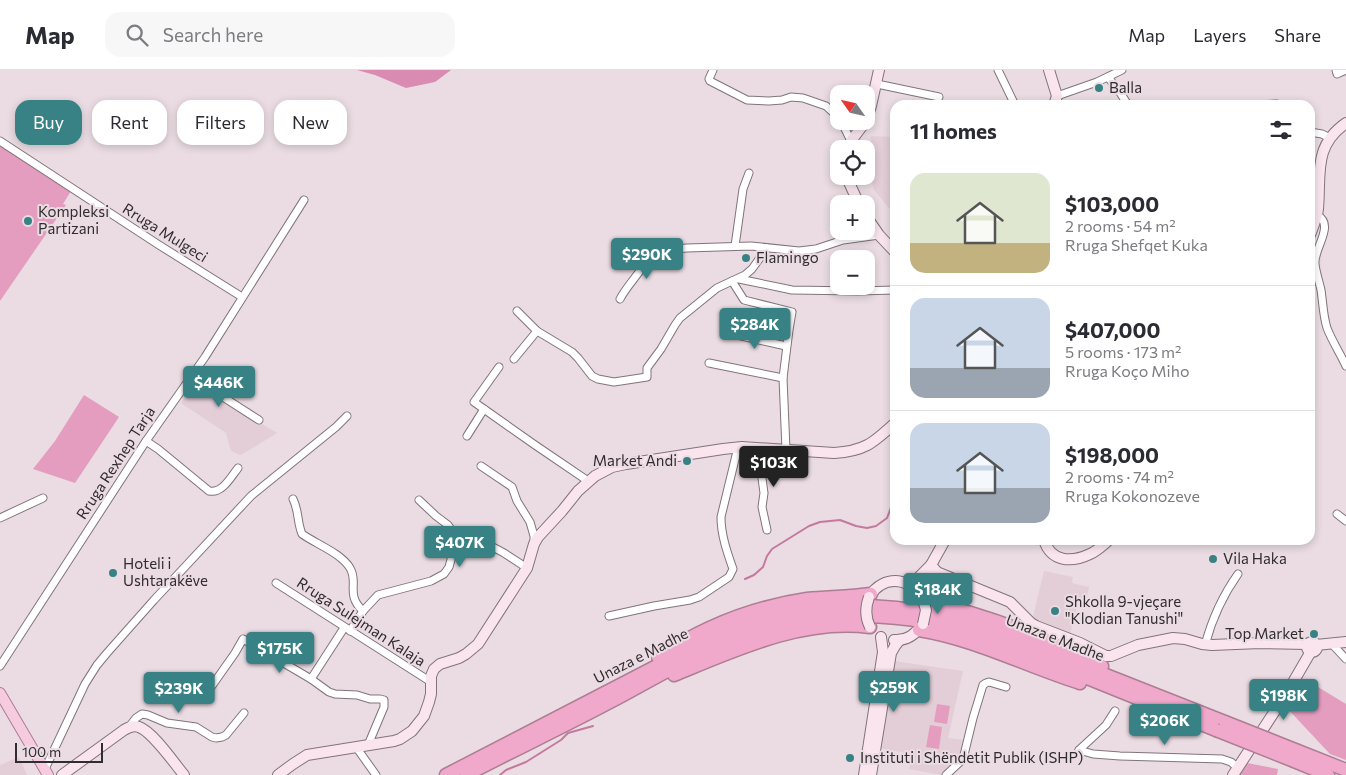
<!DOCTYPE html>
<html lang="en">
<head>
<meta charset="utf-8">
<style>
  :root { --surface:#fff; --page:#f7f7f7; --text:#2b2b33; --muted:#7c7c81; --line:#e1e1e2; --accent:#388184 }
  body { margin:0; font-family:Commissioner,sans-serif; background:var(--page); color:var(--text); height:100vh; display:flex; flex-direction:column; font-size:19px; white-space:nowrap }
  * { box-sizing:border-box; margin:0 }
  p { font-size:16px; color:var(--muted) }
  .icon { flex:none; width:28px; height:28px; fill:none; stroke:currentColor; stroke-width:2; stroke-linecap:round; stroke-linejoin:round }
  .map { position:relative; flex:1; overflow:hidden }
  .side { position:absolute; left:890px; top:30px; width:425px; height:445px; display:flex; flex-direction:column; background:var(--surface); border-radius:15px; box-shadow:0 2px 8px #0003 }
  .side>* { flex:none }
  .top-card { position:absolute; left:15px; top:30px; width:475px; height:45px; display:flex; gap:10px }
  .needle { width:32px; rotate:304deg }
  .fabs { position:absolute; left:830px; top:15px; display:grid; gap:10px }
  .fabs a { display:grid; place-items:center; width:45px; height:45px; border-radius:10px; background:var(--surface); box-shadow:0 2px 8px #0003; font-size:25px }
  .scale { position:absolute; left:15px; bottom:12px; width:88px; box-sizing:border-box; padding-left:5px; border:2px solid #312c2e; border-top:0; font-size:14px; line-height:18px; white-space:nowrap; color:#312c2e; -webkit-text-stroke:4px #eadce2; paint-order:stroke }
  .price { position:absolute; translate:-50% -42px; padding:0 11px; border-radius:5px; background:var(--accent); color:#fff; font-size:16px; line-height:32px; filter:drop-shadow(0 1px 2px #0008) }
  .price::after { content:''; position:absolute; left:50%; top:30px; width:15px; height:11px; margin-left:-8px; background:inherit; clip-path:polygon(0 0,100% 0,50% 100%) }
  .price.active { background:#222; color:#fff }
  ul { padding:0; list-style:none }
  li { display:flex; align-items:center; gap:15px; height:125px; padding:0 20px }
  li+li { border-top:1px solid var(--line) }
  li span { display:grid; place-items:center; flex:none; width:140px; height:100px; border-radius:15px; color:#555 }
  li>.icon { margin-inline-start:auto }
  span .icon { width:60px; height:60px; fill:#fffc; stroke-width:1 }
  li b { font-size:21px }
  h2 { display:flex; justify-content:space-between; align-items:center; height:60px; padding:0 20px; font-size:21px }
  .pill { padding:0 18px; border-radius:15px; background:var(--surface); box-shadow:0 2px 8px #0003; font-size:18px; line-height:45px }
  .pill.active { background:var(--accent); color:#fff }
  header { display:flex; align-items:center; gap:30px; box-sizing:border-box; height:70px; padding:0 25px; background:var(--surface); border-bottom:1px solid var(--line) }
  header strong { font-size:24px }
  nav { display:flex; gap:28px; margin-inline-start:auto; font-size:18px }
  .search { width:350px; height:45px; background:var(--page); display:flex; align-items:center; gap:12px; box-sizing:border-box; padding:0 18px; border-radius:15px; color:var(--muted); font-size:19px }
  .map>svg:first-child { display:block }
</style>
</head>
<body>
<header>
<strong>Map</strong>
<div class="search"><svg class="icon" aria-label="search" viewBox="0 0 24 24"><circle cx="10" cy="10" r="6"/><path d="M15 15l6 6"/></svg>Search here</div>
<nav><a>Map</a><a>Layers</a><a>Share</a></nav>
</header>
<div class="map">
<svg width="1346" height="705" viewBox="0 0 1346 705">
  <rect width="100%" height="100%" fill="#eadce2"/>
  <g fill="#e3ced7">
    <path d="M871 66 895 67V145L874 120 870 104Z"/>
    <path d="M194 312 230 335 277 363 248 381 240 385 231 381 226 363 181 333Z"/>
    <path d="M1044 501 1073 507 1072 513 1089 517 1086 531 1079 529 1070 564 1032 551Z"/>
    <path d="M894 591 963 601 948 668 965 670 961 688 941 705 909 699 912 684 878 678Z"/>
    <path d="M19 687 27 705H0V695Z"/>
  </g>
  <g fill="#e49dbf">
    <path d="M0 76 71 121 63 134 66 135 0 231Z"/>
    <path d="M84 325 119 347 75 413 33 399 55 371Z"/>
    <path d="M1318 617 1346 634V690L1330 684 1285 636 1297 618 1310 627Z"/>
    <path d="M937 634 950 636 947 654 934 652Z"/>
    <path d="M930 655 942 657 939 679 926 677Z"/>
    <path d="M1247 693 1278 699 1277 705H1239Z"/>
  </g>
  <path fill="#d98bb2" d="M357 0H451L435 12 406 18 375 5Z"/>
  <g fill="none" stroke-linecap="round" stroke-linejoin="round">
    <g stroke="#c5799f" stroke-width="2">
      <path d="M745 509 754 505 763 497 767 486 772 479 809 456 820 452 840 450 856 456 867 458 876 456 887 448 895 427"/>
      <path d="M500 705 506 700 526 692 561 670 568 663 593 656"/>
    </g>
    <g stroke="#80747a" stroke-width="9">
      <g id="street">
        <path d="M713 0 709 9 710 11 747 30 769 31 782 30 791 27 803 28 826 36 839 48"/>
        <path d="M998 0 1015 35"/>
        <path d="M1336 0 1337 4 1346 0"/>
        <path d="M1108 7 1121 24 1128 35"/>
        <path d="M877 14 939 27"/>
        <path d="M1057 26 1097 12 1122 0"/>
        <path d="M1258 35 1276 34 1282 35"/>
        <path d="M841 51 851 71"/>
        <path d="M1310 62 1322 64 1330 68"/>
        <path d="M0 71 159 175 242 227"/>
        <path d="M1317 145C1336 155 1313 179 1315 194 1316 203 1319 211 1321 220 1323 233 1323 245 1327 258 1332 271 1340 283 1346 296"/>
        <path d="M735 176 743 119 749 103"/>
        <path d="M637 180 651 181 687 178 751 176 799 181 816 179 843 170 879 165"/>
        <path d="M739 209 792 220 858 221 895 220"/>
        <path d="M732 211 744 230 792 242 789 260 783 308 786 380"/>
        <path d="M620 229C629 212 645 199 651 181"/>
        <path d="M537 261 572 282 578 288 592 306 598 309 614 312 647 307V298L661 279 675 255 680 248 717 218 745 205 752 199 767 178"/>
        <path d="M728 263 786 276"/>
        <path d="M514 289 537 261 517 241"/>
        <path d="M709 293 783 308"/>
        <path d="M499 297 474 332 535 375 588 411"/>
        <path d="M192 307 259 350"/>
        <path d="M467 366 484 339"/>
        <path d="M146 371 158 379 209 421C222 424 231 407 238 398"/>
        <path d="M766 378 761 401 764 423 762 437 767 460"/>
        <path d="M481 396 512 417 517 431 530 452 534 466V474"/>
        <path d="M293 429C299 441 297 452 302 464 316 474 341 483 350 498 359 513 345 524 363 541"/>
        <path d="M1337 444 1346 451"/>
        <path d="M0 448 43 428"/>
        <path d="M476 468 504 483 527 498"/>
        <path d="M276 513 431 612"/>
        <path d="M609 546 654 536 690 530 699 527 729 507 733 499C727 482 721 465 721 447L738 377"/>
        <path d="M350 561 363 541 378 525 431 511 444 504 449 497 455 475 453 462 448 455 436 446 419 430"/>
        <path d="M1331 573 1346 589"/>
        <path d="M1205 575C1212 549 1223 525 1238 504"/>
        <path d="M0 596 146 371 205 287 304 130"/>
        <path d="M311 609 344 558"/>
        <path d="M209 620 235 583 243 569 311 609 329 622 335 624 357 625 370 629H380L384 630V637L368 675"/>
        <path d="M129 657 136 648 142 644 148 645 167 653 196 657 212 667 216 668 222 667 226 665 244 643"/>
        <path d="M356 677 376 705"/>
        <path d="M1079 680 1093 684 1120 686 1222 689 1231 692 1238 698"/>
        <path d="M1079 680 1106 655 1115 641"/>
        <path d="M45 699 85 614 97 595 107 583 154 530 251 426 336 357 347 346"/>
        <path d="M946 705 960 692 964 685 973 648 983 615 986 613 989 612 1006 617"/>
      </g>
    </g>
    <g stroke="#80747a" stroke-width="12">
      <g id="secondary">
        <path d="M1049 0 1057 26 1054 35"/>
        <path d="M866 51 871 36 879 0"/>
        <path d="M849 79 851 71 866 51"/>
        <path d="M846 106 859 134"/>
        <path d="M866 146 879 165 895 182"/>
        <path d="M1310 165C1313 157 1317 148 1318 139 1321 104 1313 76 1346 53"/>
        <path d="M945 470 931 495 937 502 1010 532 1031 553 1036 556 1080 573 1106 586H1111L1138 575 1173 568 1185 569 1202 574 1212 575 1260 573 1307 574"/>
        <path d="M1044 470C1051 492 1071 493 1090 484 1097 481 1103 475 1109 470"/>
        <path d="M907 513 917 509 931 495 923 512 922 526"/>
        <path d="M869 527C884 503 914 507 924 533"/>
        <path d="M894 570C906 571 916 564 923 554"/>
        <circle cx="1312" cy="577" r="5"/>
        <path d="M1316 575 1346 572"/>
        <path d="M62 705 124 660C129 657 134 655 139 657 153 662 174 693 184 705"/>
        <path d="M278 705 293 694 307 685 394 671 400 669 412 661 424 646 429 632 431 624V606L434 599 440 594 459 588 466 584 478 574 527 498 534 474 538 467 562 441 578 421 595 406 612 397 626 394 723 379 742 377 834 383C865 381 873 373 895 353"/>
        <path d="M864 705 883 582 881 567"/>
        <path d="M871 705 891 583 895 576 899 571"/>
        <path d="M1233 705 1288 621 1310 583"/>
      </g>
    </g>
    <g stroke="#ad7d94" stroke-width="12">
      <path id="primary" d="M0 623 48 705"/>
    </g>
    <g stroke="#ad7d94" stroke-width="15">
      <g id="highway">
        <path d="M923 530C985 545 1046 567 1102 596"/>
        <path d="M919 560C975 569 1026 596 1080 613"/>
        <path d="M658 587C703 557 753 537 807 529 828 527 850 527 871 524"/>
        <path d="M674 605C735 580 803 548 870 557"/>
        <path d="M1298 681 1346 700"/>
        <path d="M1294 691 1328 705"/>
        <path d="M446 705 707 570C732 560 757 550 783 544 841 531 906 534 963 551 1000 562 1037 578 1073 592 1124 612 1174 632 1225 652"/>
        <path d="M466 705C514 680 563 657 610 632 639 617 667 600 696 586 771 550 846 538 928 552 972 560 1014 578 1055 595 1108 616 1162 638 1216 660"/>
      </g>
    </g>
    <use href="#street" stroke="#fff" stroke-width="7"/>
    <use href="#secondary" stroke="#fae5ef" stroke-width="10"/>
    <use href="#primary" stroke="#f6cbe0" stroke-width="10"/>
    <use href="#highway" stroke="#f0a8cb" stroke-width="12"/>
    <g stroke="#80747a" stroke-width="12" stroke-linecap="butt">
      <g id="secondary-bridge">
        <path d="M869 527C865 538 865 547 870 557"/>
        <path d="M923 554 926 540 924 533"/>
      </g>
    </g>
    <g stroke="#ad7d94" stroke-width="15" stroke-linecap="butt">
      <g id="highway-bridge">
        <path d="M1225 652 1298 681"/>
        <path d="M1216 660 1294 691"/>
      </g>
    </g>
    <use href="#secondary-bridge" stroke="#fae5ef" stroke-width="10"/>
    <use href="#highway-bridge" stroke="#f0a8cb" stroke-width="12"/>
  </g>
  <g fill="#388184" stroke="#eadce2" stroke-width="2">
    <circle cx="1099" cy="18" r="5"/>
    <circle cx="28" cy="151" r="5"/>
    <circle cx="746" cy="188" r="5"/>
    <circle cx="687" cy="391" r="5"/>
    <circle cx="1213" cy="489" r="5"/>
    <circle cx="113" cy="503" r="5"/>
    <circle cx="1055" cy="541" r="5"/>
    <circle cx="1314" cy="564" r="5"/>
    <circle cx="850" cy="688" r="5"/>
  </g>
  <g text-anchor="middle" stroke-width="4" stroke-linejoin="round" paint-order="stroke">
    <g font-size="15" fill="#312c2e" stroke="#eadce2" text-anchor="start">
      <text x="1109" y="23">Balla</text>
      <text x="38" y="147">Kompleksi<tspan x="38" dy="17">Partizani</tspan></text>
      <text x="756" y="193">Flamingo</text>
      <text x="677" y="396" text-anchor="end">Market Andi</text>
      <text x="1223" y="494">Vila Haka</text>
      <text x="123" y="499">Hoteli i<tspan x="123" dy="17">Ushtarakëve</tspan></text>
      <text x="1065" y="537">Shkolla 9-vjeçare<tspan x="1065" dy="17">"Klodian Tanushi"</tspan></text>
      <text x="1304" y="569" text-anchor="end">Top Market</text>
      <text x="860" y="693">Instituti i Shëndetit Publik (ISHP)</text>
    </g>
    <g font-size="15" fill="#312c2e" stroke="#eadce2">
      <text transform="translate(165 163) rotate(32)" y="5">Rruga Mulgeci</text>
      <text transform="translate(116 393) rotate(-57)" y="5">Rruga Rexhep Tarja</text>
      <text transform="translate(361 552) rotate(33)" y="5">Rruga Sulejman Kalaja</text>
      <text transform="translate(1055 568) rotate(21)" y="5">Unaza e Madhe</text>
      <text transform="translate(641 586) rotate(-27)" y="5">Unaza e Madhe</text>
    </g>
  </g>
</svg>
<div class="fabs">
<a><svg class="needle" viewBox="-14 -14 28 28"><path d="M0-13l5 13h-10z" fill="#e53935"/><path d="M0 13l5-13h-10z" fill="#7c7c81"/></svg></a>
<a><svg class="icon" aria-label="locate" viewBox="0 0 24 24"><circle cx="12" cy="12" r="6"/><path d="M12 2v4M12 18v4M2 12h4M18 12h4"/></svg></a>
<a>+</a>
<a>−</a>
</div>
<div class="scale">100 m</div>
<b class="price" style="left:647px;top:210px">$290K</b>
<b class="price" style="left:755px;top:280px">$284K</b>
<b class="price" style="left:219px;top:338px">$446K</b>
<b class="price active" style="left:774px;top:418px">$103K</b>
<b class="price" style="left:460px;top:498px">$407K</b>
<b class="price" style="left:938px;top:545px">$184K</b>
<b class="price" style="left:280px;top:604px">$175K</b>
<b class="price" style="left:894px;top:643px">$259K</b>
<b class="price" style="left:179px;top:644px">$239K</b>
<b class="price" style="left:1284px;top:651px">$198K</b>
<b class="price" style="left:1165px;top:676px">$206K</b>
<div class="top-card">
<a class="pill active">Buy</a>
<a class="pill">Rent</a>
<a class="pill">Filters</a>
<a class="pill">New</a>
</div>
<section class="side">
<h2>11 homes<svg class="icon" aria-label="filters" viewBox="0 0 24 24"><path d="M4 7h16M4 17h16"/><circle cx="9" cy="7" r="2"/><circle cx="15" cy="17" r="2"/></svg></h2>
<ul>
<li><span style="background:linear-gradient(#dfe7d0 70%,#c2b280 0)"><svg class="icon" aria-label="home" viewBox="0 0 24 24"><path d="M3 11l9-7 9 7M6 9v11h12V9"/></svg></span><div><b>$103,000</b><p>2 rooms · 54 m²</p><p>Rruga Shefqet Kuka</p></div></li>
<li><span style="background:linear-gradient(#c9d6e8 70%,#9aa5b1 0)"><svg class="icon" aria-label="home" viewBox="0 0 24 24"><path d="M3 11l9-7 9 7M6 9v11h12V9"/></svg></span><div><b>$407,000</b><p>5 rooms · 173 m²</p><p>Rruga Koço Miho</p></div></li>
<li><span style="background:linear-gradient(#c9d6e8 65%,#9aa5b1 0)"><svg class="icon" aria-label="home" viewBox="0 0 24 24"><path d="M3 11l9-7 9 7M6 9v11h12V9"/></svg></span><div><b>$198,000</b><p>2 rooms · 74 m²</p><p>Rruga Kokonozeve</p></div></li>
</ul>
</section>
</div>
</body>
</html>
